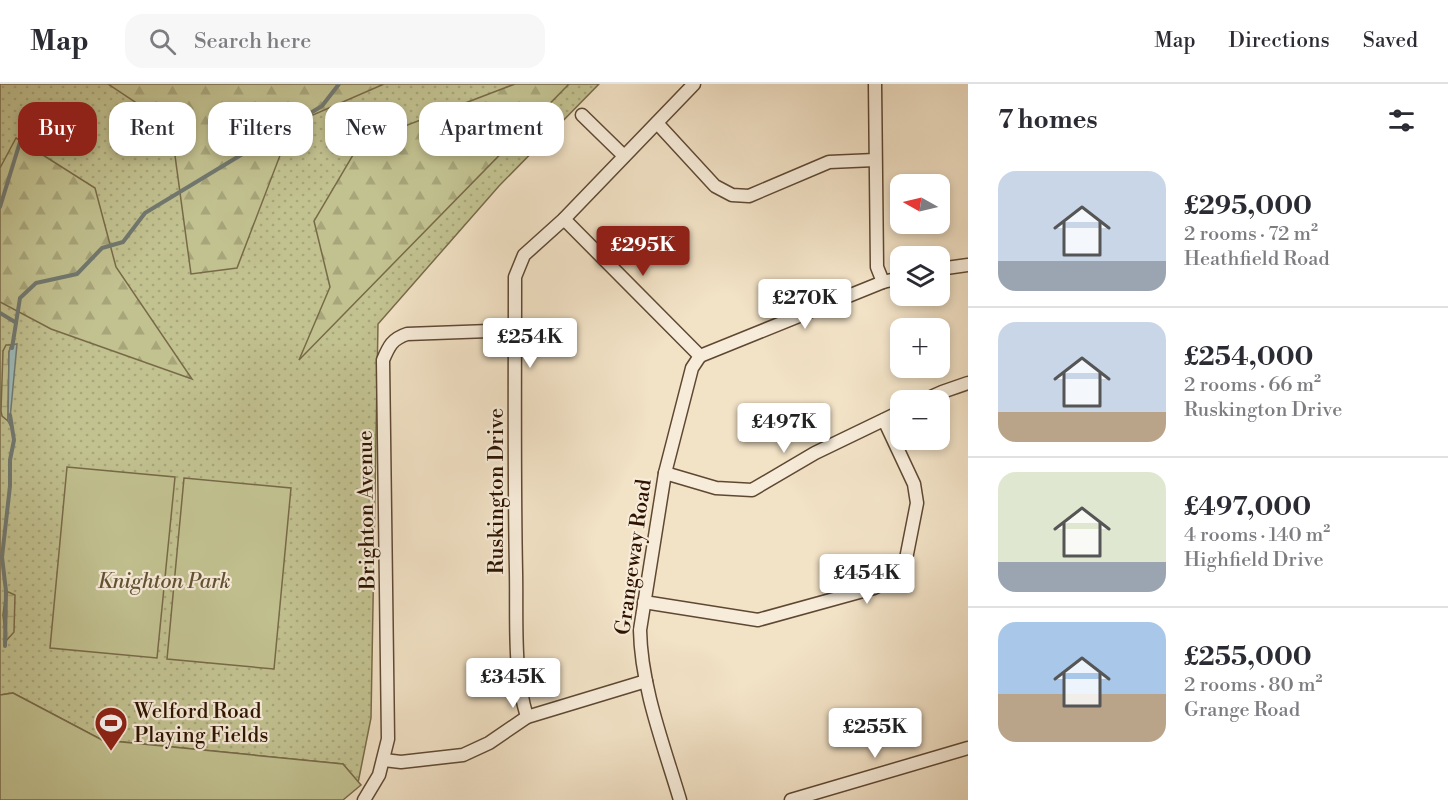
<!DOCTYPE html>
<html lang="en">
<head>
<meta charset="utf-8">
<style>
  :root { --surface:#fff; --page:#f7f7f7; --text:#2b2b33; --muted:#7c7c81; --line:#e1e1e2; --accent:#8f2418 }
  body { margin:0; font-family:"Libre Bodoni",serif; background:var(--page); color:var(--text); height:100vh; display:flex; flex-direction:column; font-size:22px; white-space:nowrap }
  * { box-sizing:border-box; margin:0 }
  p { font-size:20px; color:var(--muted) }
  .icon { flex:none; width:33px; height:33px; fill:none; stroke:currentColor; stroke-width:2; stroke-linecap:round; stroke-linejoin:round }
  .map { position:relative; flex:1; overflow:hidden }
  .details { display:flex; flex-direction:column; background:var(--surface); width:480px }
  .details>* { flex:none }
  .guide { position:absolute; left:18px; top:18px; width:570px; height:54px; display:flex; gap:12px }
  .needle { width:39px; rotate:278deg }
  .tools { position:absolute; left:890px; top:90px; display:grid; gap:12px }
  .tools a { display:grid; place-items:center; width:60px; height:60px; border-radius:12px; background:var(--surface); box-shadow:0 3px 9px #0003; font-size:30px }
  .price { position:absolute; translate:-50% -51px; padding:0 14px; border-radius:6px; background:#fff; color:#222; font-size:20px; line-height:39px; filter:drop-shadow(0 2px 3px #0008) }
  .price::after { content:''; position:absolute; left:50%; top:36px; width:18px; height:14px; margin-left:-9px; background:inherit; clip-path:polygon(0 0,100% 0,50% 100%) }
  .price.current { background:var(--accent); color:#fff }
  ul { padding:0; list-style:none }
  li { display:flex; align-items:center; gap:18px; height:150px; padding:0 30px }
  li+li { border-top:2px solid var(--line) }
  li span { display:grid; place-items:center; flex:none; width:168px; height:120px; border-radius:18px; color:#555 }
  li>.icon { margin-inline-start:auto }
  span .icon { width:72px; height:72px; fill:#fffc; stroke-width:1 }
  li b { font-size:26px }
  h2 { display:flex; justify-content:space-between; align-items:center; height:72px; padding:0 30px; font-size:26px }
  .chip { padding:0 21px; border-radius:18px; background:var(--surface); box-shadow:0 3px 9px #0003; font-size:21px; line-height:54px }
  .chip.current { background:var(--accent); color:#fff }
  header { display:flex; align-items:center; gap:36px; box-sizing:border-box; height:84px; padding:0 30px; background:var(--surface); border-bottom:2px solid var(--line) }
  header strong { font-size:28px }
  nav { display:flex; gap:33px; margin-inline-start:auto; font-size:21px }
  .search { width:420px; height:54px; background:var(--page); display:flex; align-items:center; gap:15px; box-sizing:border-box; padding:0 21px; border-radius:18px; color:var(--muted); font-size:22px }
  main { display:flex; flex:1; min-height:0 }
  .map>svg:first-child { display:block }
</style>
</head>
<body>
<header>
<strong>Map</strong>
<div class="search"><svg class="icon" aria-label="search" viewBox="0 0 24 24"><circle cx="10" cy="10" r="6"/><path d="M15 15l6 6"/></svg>Search here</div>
<nav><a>Map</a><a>Directions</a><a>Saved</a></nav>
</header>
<main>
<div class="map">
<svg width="968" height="716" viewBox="0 0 968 716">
  <defs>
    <pattern id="green-dots" width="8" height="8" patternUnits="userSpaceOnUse" patternTransform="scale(1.5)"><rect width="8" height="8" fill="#c2c190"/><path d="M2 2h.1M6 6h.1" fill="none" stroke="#a7a57a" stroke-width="1.8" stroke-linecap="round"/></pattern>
    <pattern id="forest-firs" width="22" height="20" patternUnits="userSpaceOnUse" patternTransform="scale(1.5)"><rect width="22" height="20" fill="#c2c190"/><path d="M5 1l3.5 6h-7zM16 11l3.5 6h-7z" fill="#a7a57a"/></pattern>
    <pattern id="wetland-marsh" width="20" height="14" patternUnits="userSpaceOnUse" patternTransform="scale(1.5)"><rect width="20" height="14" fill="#c2c190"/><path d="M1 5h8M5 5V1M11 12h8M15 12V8" fill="none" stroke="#a7a57a"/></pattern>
  </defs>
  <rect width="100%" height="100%" fill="#f2e2c6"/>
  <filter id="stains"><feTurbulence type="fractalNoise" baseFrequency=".00333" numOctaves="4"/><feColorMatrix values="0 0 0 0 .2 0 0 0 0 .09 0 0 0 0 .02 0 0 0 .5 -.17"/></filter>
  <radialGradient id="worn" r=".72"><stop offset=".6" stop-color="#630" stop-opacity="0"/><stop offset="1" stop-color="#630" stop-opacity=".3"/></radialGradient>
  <path fill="url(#green-dots)" stroke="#786a48" stroke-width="1.5" d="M0 0H599L499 102 378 240 371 634 358 699 343 680 102 656 13 609 0 611Z"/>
  <g fill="url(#forest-firs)" stroke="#786a48" stroke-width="1.5">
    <path d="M108 0H384L292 40 237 184 191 190 171 42Z"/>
    <path d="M515 0H569L299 276 330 203 314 137 360 59Z"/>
    <path d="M16 54 95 104 116 183 192 295 51 245 0 218V84Z"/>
  </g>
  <g fill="url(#wetland-marsh)" stroke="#786a48" stroke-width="1.5">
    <path d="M6 261H11L9 268 8 337 2 332 1 327 3 267Z"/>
    <path d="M6 507 15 511 14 548 6 557 3 531Z"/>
  </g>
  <g fill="#c2c190" stroke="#786a48" stroke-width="1.5">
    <path d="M67 383 175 393 157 574 50 564Z"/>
    <path d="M184 394 291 404 274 585 167 575Z"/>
    <path d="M13 609 102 656 343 680 361 701 343 716H0V611Z"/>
  </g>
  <path fill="#9dbcbc" stroke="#717971" stroke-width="1.5" d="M17 260 10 335 12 345 8 337 9 268 11 261Z"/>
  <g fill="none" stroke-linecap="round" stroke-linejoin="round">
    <g stroke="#717971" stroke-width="4">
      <path d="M0 123 24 45"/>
      <path d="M0 229 15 238"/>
      <path d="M12 264 20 214 36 199 77 190 102 164 123 158 145 129 322 22 339 0"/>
      <path d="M5 562 6 507 2 473 10 402V376L14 356 10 331"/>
    </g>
    <g stroke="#5f4832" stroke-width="15">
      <g id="street">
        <path d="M875 0 877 183 883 198"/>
        <path d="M582 31 624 72"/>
        <path d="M657 39 715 102 732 111 749 112 829 78 875 76"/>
        <path d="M564 135 700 272"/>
        <path d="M939 185 968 181"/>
        <path d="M700 272 883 198 900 194"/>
        <path d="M924 316 942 308 968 299"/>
        <path d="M665 389 716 404 752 406 815 369 900 328"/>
        <path d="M644 518 758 536 874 504 896 494 905 480 917 419 914 400 884 336"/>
        <path d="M527 633C513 587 517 536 516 488 514 390 515 291 515 193L524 171 564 135 694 0"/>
        <path d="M384 676 401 678 463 671 489 659 527 633 646 597"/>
        <path d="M364 716 379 691 388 655 383 276C389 262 392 255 407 250L515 246"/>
        <path d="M680 716C664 662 641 603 640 546L665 389 692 284 700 272"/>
        <path d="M791 716 968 664"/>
      </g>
    </g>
    <use href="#street" stroke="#f7ecda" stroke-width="12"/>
  </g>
  <defs>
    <g id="stadium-pin" transform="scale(1.725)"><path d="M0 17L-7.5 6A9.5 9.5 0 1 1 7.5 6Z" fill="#8f2418" stroke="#f7ecda"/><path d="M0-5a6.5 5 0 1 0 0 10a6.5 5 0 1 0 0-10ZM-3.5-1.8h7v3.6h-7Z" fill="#fff"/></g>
  </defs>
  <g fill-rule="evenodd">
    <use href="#stadium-pin" x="111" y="639"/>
  </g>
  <g text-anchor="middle" stroke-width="4.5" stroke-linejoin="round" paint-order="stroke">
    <g font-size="21" fill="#2e1400" stroke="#f7ecda">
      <text transform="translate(496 407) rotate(-90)" y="7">Ruskington Drive</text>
      <text transform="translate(366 426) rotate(-91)" y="7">Brighton Avenue</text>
      <text transform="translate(633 473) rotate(-82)" y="7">Grangeway Road</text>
    </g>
    <g font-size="21" font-style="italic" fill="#625132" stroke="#f7ecda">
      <text x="164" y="504">Knighton Park</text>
    </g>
    <g font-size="21" fill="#2e1400" stroke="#f7ecda" text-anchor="start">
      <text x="134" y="634">Welford Road<tspan x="134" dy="24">Playing Fields</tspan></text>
    </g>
  </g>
  <rect width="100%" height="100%" filter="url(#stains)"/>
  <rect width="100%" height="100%" fill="url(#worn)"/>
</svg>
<div class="tools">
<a><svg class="needle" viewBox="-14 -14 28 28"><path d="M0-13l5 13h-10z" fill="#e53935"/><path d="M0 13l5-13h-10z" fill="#7c7c81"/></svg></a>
<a><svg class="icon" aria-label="layers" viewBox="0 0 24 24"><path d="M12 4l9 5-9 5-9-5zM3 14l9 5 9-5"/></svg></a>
<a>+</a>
<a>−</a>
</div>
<b class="price current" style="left:643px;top:193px">£295K</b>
<b class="price" style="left:805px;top:246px">£270K</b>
<b class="price" style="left:530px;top:285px">£254K</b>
<b class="price" style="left:784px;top:370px">£497K</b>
<b class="price" style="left:867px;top:521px">£454K</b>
<b class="price" style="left:513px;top:625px">£345K</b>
<b class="price" style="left:875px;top:675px">£255K</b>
<div class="guide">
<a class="chip current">Buy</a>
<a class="chip">Rent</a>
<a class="chip">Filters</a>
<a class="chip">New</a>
<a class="chip">Apartment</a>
</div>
</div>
<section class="details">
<h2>7 homes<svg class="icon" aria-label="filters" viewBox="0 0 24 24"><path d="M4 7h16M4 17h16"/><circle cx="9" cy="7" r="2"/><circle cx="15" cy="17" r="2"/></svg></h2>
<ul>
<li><span style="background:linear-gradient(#c9d6e8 75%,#9aa5b1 0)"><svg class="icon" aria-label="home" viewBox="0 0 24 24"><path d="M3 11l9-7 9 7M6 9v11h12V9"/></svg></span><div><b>£295,000</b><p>2 rooms · 72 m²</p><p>Heathfield Road</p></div></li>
<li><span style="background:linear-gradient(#c9d6e8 75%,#b9a48a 0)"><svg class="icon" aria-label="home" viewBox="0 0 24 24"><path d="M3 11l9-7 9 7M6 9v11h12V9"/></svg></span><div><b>£254,000</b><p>2 rooms · 66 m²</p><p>Ruskington Drive</p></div></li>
<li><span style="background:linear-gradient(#dfe7d0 75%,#9aa5b1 0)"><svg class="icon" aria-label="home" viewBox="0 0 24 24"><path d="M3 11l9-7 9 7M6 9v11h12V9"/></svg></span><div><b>£497,000</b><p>4 rooms · 140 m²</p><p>Highfield Drive</p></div></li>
<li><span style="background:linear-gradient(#a9c7e8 60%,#b9a48a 0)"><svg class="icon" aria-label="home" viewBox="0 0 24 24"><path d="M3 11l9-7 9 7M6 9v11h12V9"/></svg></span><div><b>£255,000</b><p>2 rooms · 80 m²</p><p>Grange Road</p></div></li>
</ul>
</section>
</main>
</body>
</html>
